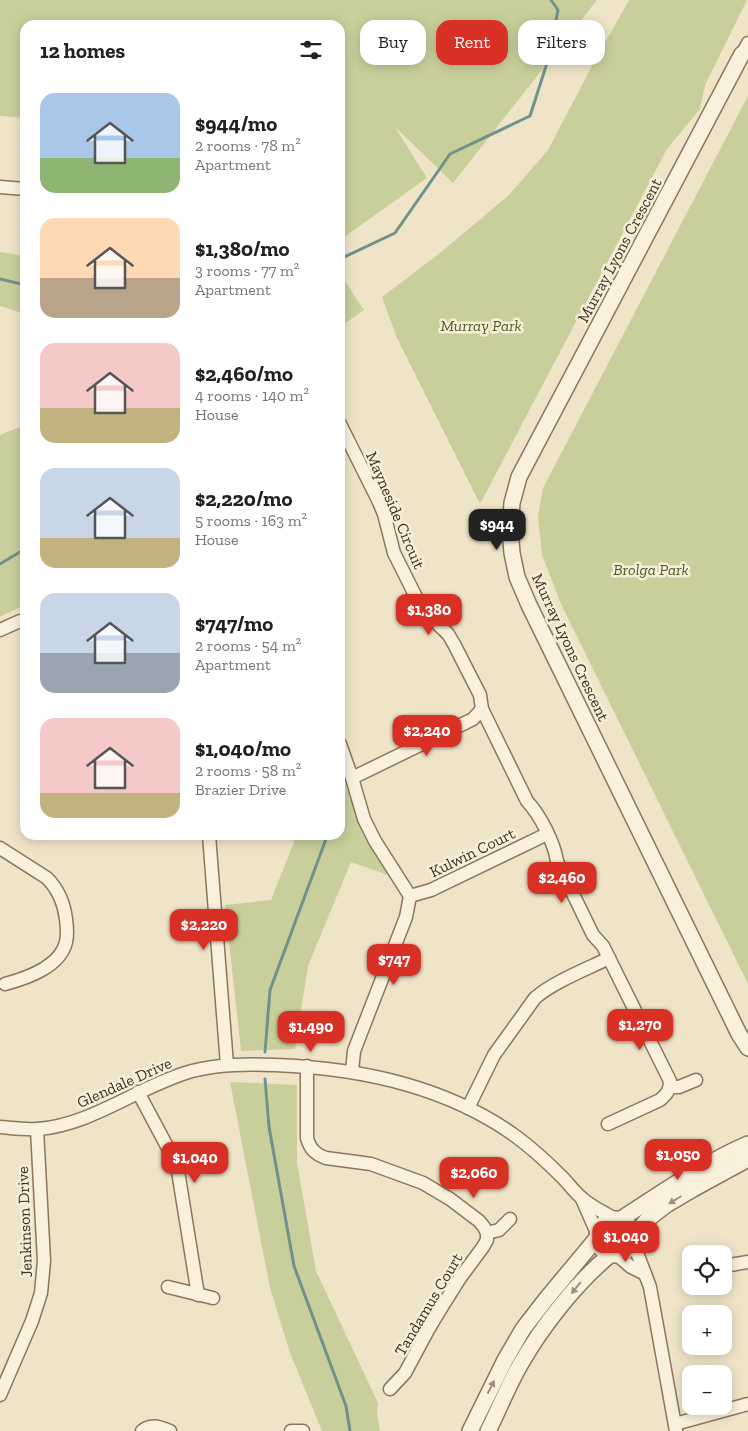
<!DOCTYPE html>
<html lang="en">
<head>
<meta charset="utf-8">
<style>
  :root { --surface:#fff; --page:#f2f2f2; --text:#202124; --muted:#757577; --accent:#d93025 }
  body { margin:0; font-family:"Zilla Slab",serif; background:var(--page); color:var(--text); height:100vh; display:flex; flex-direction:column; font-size:19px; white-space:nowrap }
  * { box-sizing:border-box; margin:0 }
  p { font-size:16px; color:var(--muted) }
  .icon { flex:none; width:28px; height:28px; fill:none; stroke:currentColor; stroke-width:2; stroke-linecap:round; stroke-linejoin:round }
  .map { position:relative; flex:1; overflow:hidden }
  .sheet { position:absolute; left:20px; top:20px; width:325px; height:820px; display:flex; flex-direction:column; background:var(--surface); border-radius:15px; box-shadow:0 2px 12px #0003 }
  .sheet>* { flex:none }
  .top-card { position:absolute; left:360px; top:20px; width:312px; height:45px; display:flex; gap:10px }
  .tools { position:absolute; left:682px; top:1245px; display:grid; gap:10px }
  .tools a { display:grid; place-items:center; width:50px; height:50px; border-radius:10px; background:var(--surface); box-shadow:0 2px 12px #0003; font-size:25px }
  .price { position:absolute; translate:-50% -42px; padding:0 11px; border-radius:10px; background:var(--accent); color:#fff; font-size:16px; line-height:32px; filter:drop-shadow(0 1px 2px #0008) }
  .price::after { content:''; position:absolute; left:50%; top:30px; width:15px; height:11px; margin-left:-8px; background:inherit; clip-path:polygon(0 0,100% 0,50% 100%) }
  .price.selected { background:#222; color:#fff }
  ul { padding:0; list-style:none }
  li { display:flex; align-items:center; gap:15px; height:125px; padding:0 20px }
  li span { display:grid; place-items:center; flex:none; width:140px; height:100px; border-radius:15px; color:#555 }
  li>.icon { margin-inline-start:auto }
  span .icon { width:60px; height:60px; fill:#fffc; stroke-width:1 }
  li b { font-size:21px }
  h2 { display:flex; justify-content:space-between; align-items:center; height:60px; padding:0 20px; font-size:21px }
  .chip { padding:0 18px; border-radius:15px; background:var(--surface); box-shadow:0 2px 12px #0003; font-size:18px; line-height:45px }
  .chip.selected { background:var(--accent); color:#fff }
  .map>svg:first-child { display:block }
</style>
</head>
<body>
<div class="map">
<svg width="748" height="1431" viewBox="0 0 748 1431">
  <rect width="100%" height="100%" fill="#f0e4c8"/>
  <g fill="#c9cf9b">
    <path d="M0 0H597L453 183 395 127 427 178 340 240V25H25V118L0 116Z"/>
    <path d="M629 0H747L705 85 700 109 667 149 480 504 397 338 382 297 440 253 509 195 548 150 593 64Z"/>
    <path d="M748 96V984L561 604 542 555 538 517 543 488Z"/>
    <path d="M0 252 25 256V314L0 306Z"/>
    <path d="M340 274 364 310 340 327Z"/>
    <path d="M25 425V608L20 607 0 617V435Z"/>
    <path d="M340 758 360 827 388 875 351 862 308 966 295 1049 241 1051 225 905 271 900 294 842 291 835H340Z"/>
    <path d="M230 1082 297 1085V1163L316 1271 378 1403 377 1413 380 1431H322L290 1353 270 1288Z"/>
  </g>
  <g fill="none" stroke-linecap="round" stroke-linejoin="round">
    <g stroke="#6f938a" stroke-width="3">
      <path d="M340 259 395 233 450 154 530 116 547 63 558 10 551 0"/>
      <path d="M0 279 25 285"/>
      <path d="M0 564 25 549"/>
      <path d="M265 1052 270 990 326 839 325 835"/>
      <path d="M265 1079 269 1127 294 1266 346 1406 350 1431"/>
    </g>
    <g stroke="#8d765c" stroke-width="15">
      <g id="minor">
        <path d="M742 54 748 43"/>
        <path d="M0 187 25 189"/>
        <path d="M340 424 379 502 384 514 394 553 416 597 427 614 448 634 454 644 480 695 482 709 527 801C540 815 554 842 557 861L593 935 603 946 670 1081C670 1090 667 1094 660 1100L608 1124"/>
        <path d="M0 630 20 621 25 622"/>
        <path d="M340 744 352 778 364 819 375 841 410 896 406 917 359 1038 354 1051 352 1072"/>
        <path d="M352 778 465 723 473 719 482 709"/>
        <path d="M209 835 227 1065"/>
        <path d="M0 848 47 878C59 890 64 903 66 919 67 927 68 934 66 942 60 967 27 978 5 984"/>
        <path d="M410 896 431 890 547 834"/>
        <path d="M307 1066V1138C310 1149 315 1154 326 1158L371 1164 423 1183 450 1199 479 1221 484 1227 487 1233V1240L483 1247 460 1278 443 1305 428 1330 405 1373 390 1389"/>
        <path d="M670 1087H679L696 1080"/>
        <path d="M138 1092 177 1165 198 1295"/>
        <path d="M468 1108 494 1055 535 998C553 982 587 969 609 958"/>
        <path d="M0 1127C12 1128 25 1130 38 1129 92 1125 139 1086 192 1071 220 1064 247 1064 275 1065 358 1068 445 1086 514 1135 532 1148 547 1162 562 1177 569 1184 575 1193 583 1199 592 1207 605 1213 615 1219"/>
        <path d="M582 1199 597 1233"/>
        <path d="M487 1233 499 1230 510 1219"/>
        <path d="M633 1242 650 1287 676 1431"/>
        <path d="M617 1255 631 1267 645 1274"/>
        <path d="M724 1266 748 1262"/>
        <path d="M168 1287 213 1298"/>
        <path d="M0 1395 32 1321 41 1293 44 1261 37 1129"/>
        <path d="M675 1424 748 1404"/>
        <path d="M142 1431C151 1423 160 1427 170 1431"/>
        <path d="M291 1431H303"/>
      </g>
    </g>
    <g stroke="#8d765c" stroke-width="18">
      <g id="tertiary">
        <path d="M742 54 519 477 512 503 510 528 512 553 517 577 529 605 739 1034 748 1048"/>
        <circle cx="615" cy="1237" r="18"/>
        <path d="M621 1219C663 1192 702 1164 748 1144"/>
        <path d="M633 1236 648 1219 666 1205 693 1189 748 1159"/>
        <path d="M470 1431 505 1360 523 1329 547 1298 597 1238"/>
        <path d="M488 1431C499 1409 508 1386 520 1365 543 1325 576 1283 611 1254"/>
      </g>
    </g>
    <use href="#minor" stroke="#faf1dc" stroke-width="12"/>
    <use href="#tertiary" stroke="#faf1dc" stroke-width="15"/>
  </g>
  <defs><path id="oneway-solid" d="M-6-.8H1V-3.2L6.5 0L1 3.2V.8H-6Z" transform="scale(1.25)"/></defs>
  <g fill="#9c907e">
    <use href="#oneway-solid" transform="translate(675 1200) rotate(148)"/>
    <use href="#oneway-solid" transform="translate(576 1288) rotate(129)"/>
    <use href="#oneway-solid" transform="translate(491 1387) rotate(-63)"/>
  </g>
  <g text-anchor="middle" stroke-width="5" stroke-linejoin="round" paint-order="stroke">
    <g font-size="16" fill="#3d2e20" stroke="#f7eed8">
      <text transform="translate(619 250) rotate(-62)" y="6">Murray Lyons Crescent</text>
      <text transform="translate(396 510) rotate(67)" y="6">Mayneside Circuit</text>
      <text transform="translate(571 647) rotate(65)" y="6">Murray Lyons Crescent</text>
      <text transform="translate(472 852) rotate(-26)" y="6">Kulwin Court</text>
      <text transform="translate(124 1082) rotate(-24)" y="6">Glendale Drive</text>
      <text transform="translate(24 1222) rotate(-92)" y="6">Jenkinson Drive</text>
      <text transform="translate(428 1304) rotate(-59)" y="6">Tandamus Court</text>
    </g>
    <g font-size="16" font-style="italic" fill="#4d5a26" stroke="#f7eed8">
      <text x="481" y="331">Murray Park</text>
      <text x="651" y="575">Brolga Park</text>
    </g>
  </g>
</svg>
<div class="tools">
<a><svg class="icon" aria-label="locate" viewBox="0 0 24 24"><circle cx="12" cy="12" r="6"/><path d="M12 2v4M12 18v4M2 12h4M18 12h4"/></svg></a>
<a>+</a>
<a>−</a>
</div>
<b class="price selected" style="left:497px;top:551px">$944</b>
<b class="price" style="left:429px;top:636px">$1,380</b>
<b class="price" style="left:427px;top:757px">$2,240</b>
<b class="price" style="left:562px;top:904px">$2,460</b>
<b class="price" style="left:204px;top:951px">$2,220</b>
<b class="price" style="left:394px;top:986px">$747</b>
<b class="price" style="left:640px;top:1051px">$1,270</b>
<b class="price" style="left:311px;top:1053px">$1,490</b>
<b class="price" style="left:678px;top:1181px">$1,050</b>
<b class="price" style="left:195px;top:1184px">$1,040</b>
<b class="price" style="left:474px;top:1199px">$2,060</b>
<b class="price" style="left:626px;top:1263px">$1,040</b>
<div class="top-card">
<a class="chip">Buy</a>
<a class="chip selected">Rent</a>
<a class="chip">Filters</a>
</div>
<section class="sheet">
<h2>12 homes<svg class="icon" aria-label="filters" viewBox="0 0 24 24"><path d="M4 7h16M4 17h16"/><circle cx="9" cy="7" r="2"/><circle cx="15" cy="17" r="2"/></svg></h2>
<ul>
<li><span style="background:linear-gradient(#a9c7e8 65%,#8fb573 0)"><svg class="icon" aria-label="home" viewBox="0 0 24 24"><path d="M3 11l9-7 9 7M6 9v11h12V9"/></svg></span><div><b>$944/mo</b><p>2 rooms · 78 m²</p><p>Apartment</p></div></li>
<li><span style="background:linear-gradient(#ffd9b3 60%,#b9a48a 0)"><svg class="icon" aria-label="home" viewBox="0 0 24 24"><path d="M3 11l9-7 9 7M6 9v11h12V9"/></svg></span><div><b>$1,380/mo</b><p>3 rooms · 77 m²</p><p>Apartment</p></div></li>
<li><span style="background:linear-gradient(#f6c9c9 65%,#c2b280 0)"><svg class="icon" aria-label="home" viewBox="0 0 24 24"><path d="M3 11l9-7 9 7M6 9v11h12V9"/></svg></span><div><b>$2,460/mo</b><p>4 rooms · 140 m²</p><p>House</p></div></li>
<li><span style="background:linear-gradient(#c9d6e8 70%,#c2b280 0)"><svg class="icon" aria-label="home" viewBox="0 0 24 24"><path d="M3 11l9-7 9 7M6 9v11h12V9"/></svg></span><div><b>$2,220/mo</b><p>5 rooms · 163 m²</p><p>House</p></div></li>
<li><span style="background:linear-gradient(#c9d6e8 60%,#9aa5b1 0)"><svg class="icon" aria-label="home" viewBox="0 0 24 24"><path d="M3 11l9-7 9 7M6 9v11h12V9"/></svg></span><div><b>$747/mo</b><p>2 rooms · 54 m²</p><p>Apartment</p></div></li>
<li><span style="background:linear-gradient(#f6c9c9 75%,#c2b280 0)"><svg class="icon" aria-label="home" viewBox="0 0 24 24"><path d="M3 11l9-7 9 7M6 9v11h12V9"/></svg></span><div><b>$1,040/mo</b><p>2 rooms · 58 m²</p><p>Brazier Drive</p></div></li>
</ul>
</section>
</div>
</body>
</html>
